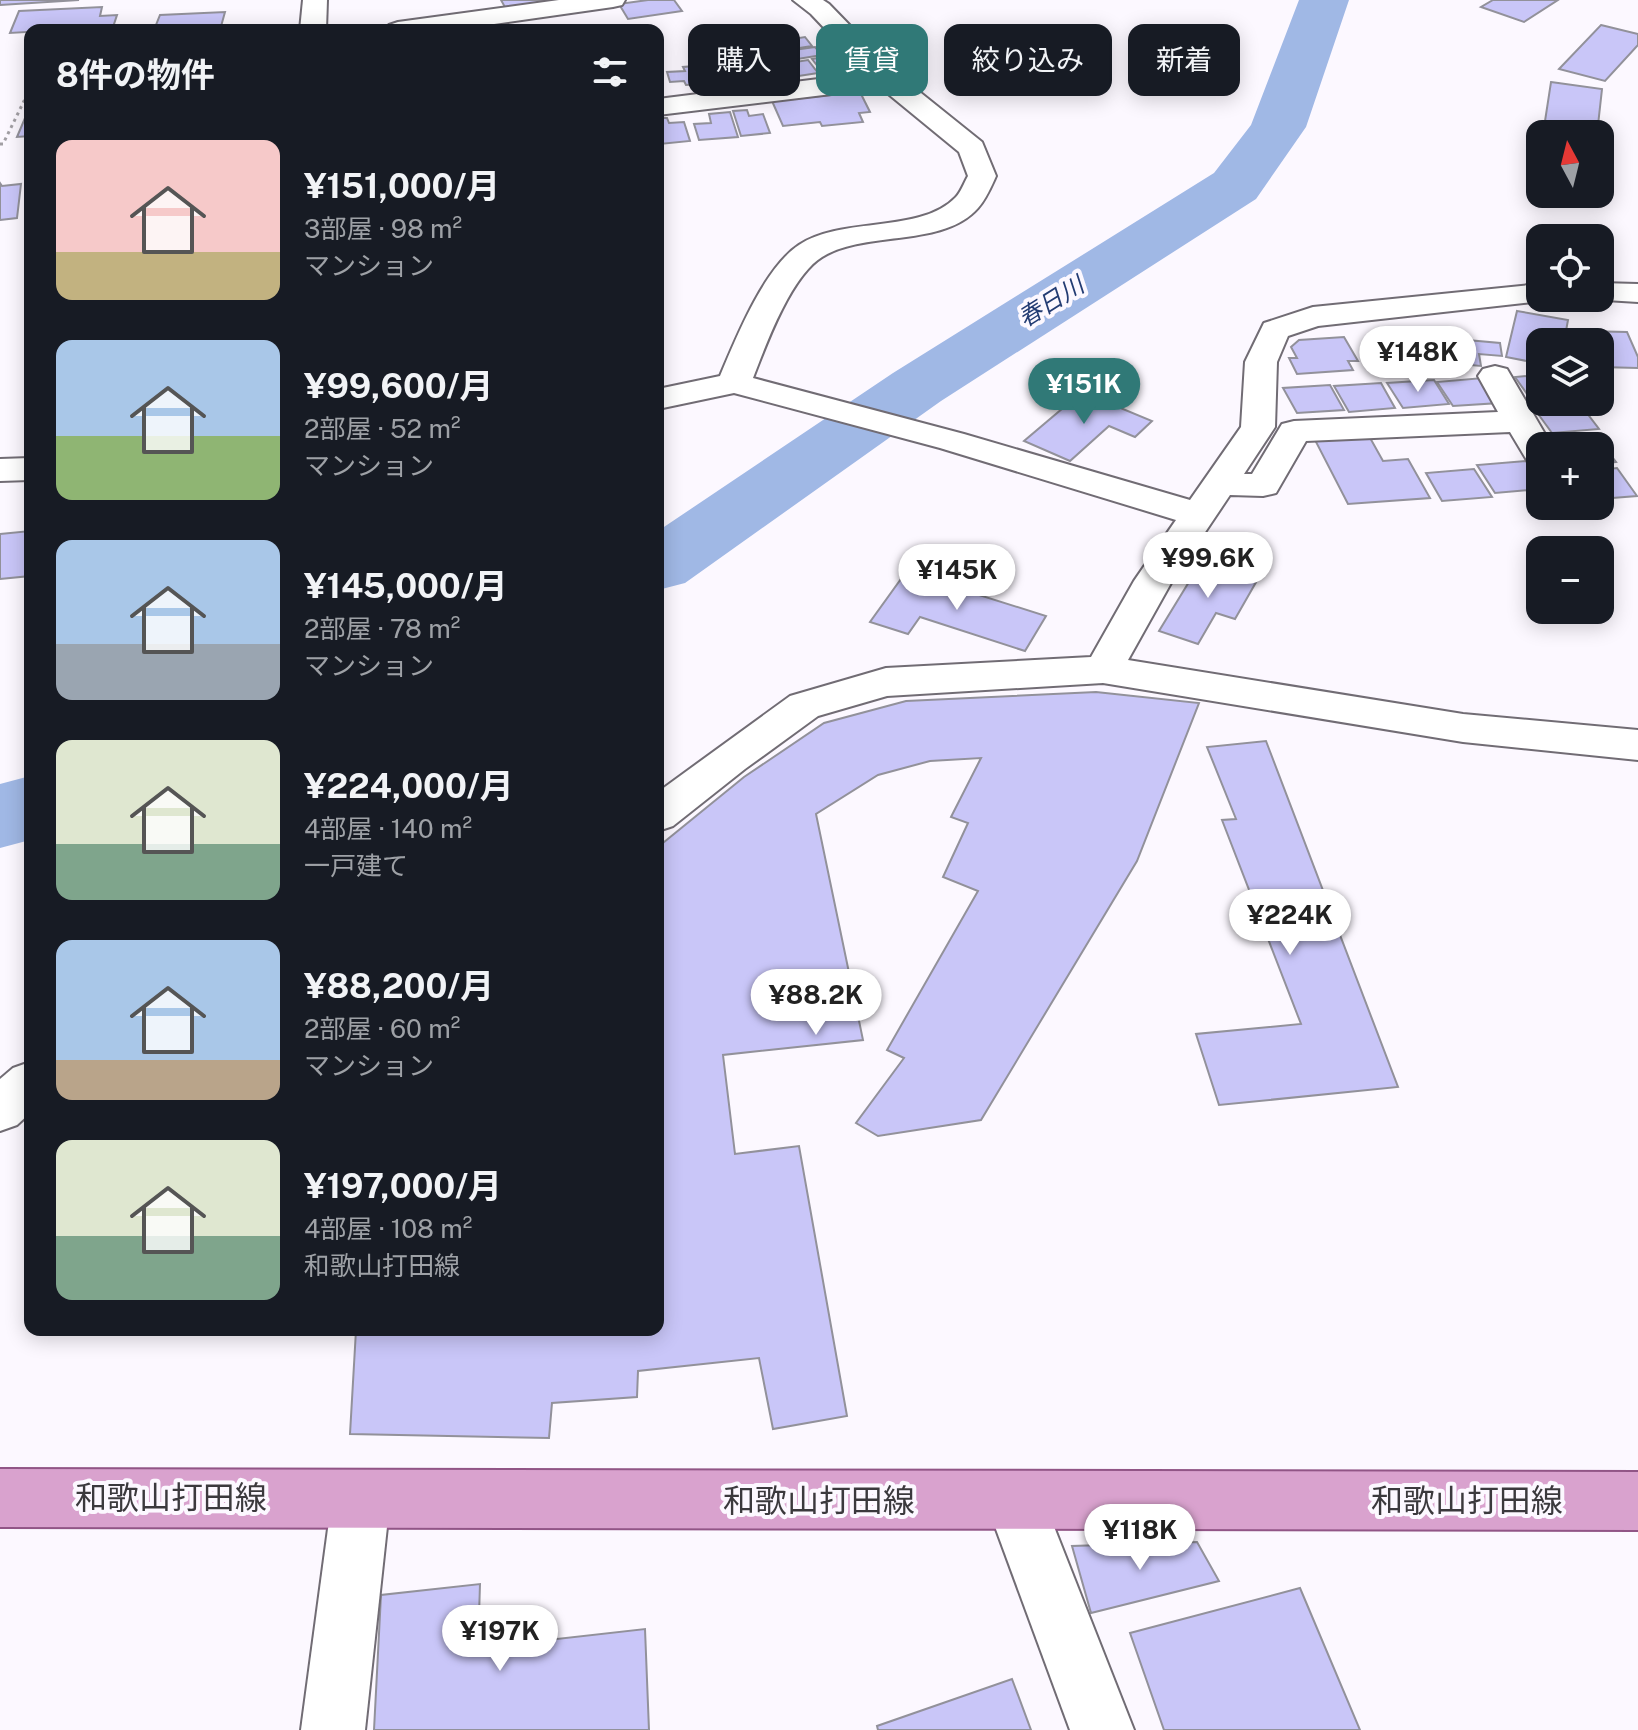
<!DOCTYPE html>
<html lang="ja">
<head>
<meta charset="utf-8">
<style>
  :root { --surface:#171b24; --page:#242831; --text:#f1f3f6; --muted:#9ea1a6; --accent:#307977 }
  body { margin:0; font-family:"Public Sans","Noto Sans JP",sans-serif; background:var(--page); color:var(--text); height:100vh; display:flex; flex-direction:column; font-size:30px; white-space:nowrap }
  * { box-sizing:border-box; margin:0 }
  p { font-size:26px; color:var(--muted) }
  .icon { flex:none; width:44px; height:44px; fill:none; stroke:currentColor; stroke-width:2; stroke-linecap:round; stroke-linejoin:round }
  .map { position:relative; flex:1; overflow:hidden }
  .panel { position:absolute; left:24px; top:24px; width:640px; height:1312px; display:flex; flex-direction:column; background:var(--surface); border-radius:16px; box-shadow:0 4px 20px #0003 }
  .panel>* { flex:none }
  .hud { position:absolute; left:688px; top:24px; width:760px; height:72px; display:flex; gap:16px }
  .needle { width:52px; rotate:353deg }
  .controls { position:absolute; left:1526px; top:120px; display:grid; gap:16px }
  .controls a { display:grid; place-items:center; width:88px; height:88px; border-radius:16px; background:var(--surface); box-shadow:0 4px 20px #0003; font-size:40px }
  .price { position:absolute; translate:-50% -68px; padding:0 18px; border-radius:28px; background:#fff; color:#222; font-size:26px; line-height:52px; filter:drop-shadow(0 2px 4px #0008) }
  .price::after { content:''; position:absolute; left:50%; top:48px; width:24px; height:18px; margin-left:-12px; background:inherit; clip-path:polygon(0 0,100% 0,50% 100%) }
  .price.on { background:var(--accent); color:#fff }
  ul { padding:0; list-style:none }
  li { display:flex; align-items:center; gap:24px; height:200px; padding:0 32px }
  li span { display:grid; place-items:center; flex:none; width:224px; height:160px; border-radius:16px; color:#555 }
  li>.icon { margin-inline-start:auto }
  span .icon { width:96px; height:96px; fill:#fffc; stroke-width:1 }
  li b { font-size:34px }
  h2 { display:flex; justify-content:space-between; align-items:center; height:96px; padding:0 32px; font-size:34px }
  .pill { padding:0 28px; border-radius:16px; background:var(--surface); box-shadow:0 4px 20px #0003; font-size:28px; line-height:72px }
  .pill.on { background:var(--accent); color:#fff }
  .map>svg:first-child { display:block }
</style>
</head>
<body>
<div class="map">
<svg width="1638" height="1730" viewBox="0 0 1638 1730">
  <rect width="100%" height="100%" fill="#fcf8ff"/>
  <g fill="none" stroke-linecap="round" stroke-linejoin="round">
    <g fill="#a0b8e5" fill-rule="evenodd">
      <path d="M1299 0H1349L1306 127 1256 199 941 401 685 583 658 590V531L893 373 1214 173 1251 125Z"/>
      <path d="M30 776V840L0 848V784Z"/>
    </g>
  </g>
  <g fill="#c9c6f8" stroke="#92919a" stroke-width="2">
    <path d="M0 0H79L0 5Z"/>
    <path d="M501 0H569L506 9Z"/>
    <path d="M648 0H674L682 11 628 19 619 4Z"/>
    <path d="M1493 0H1558L1524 22 1481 7Z"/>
    <path d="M102 7 100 16 117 15 113 27 10 33 19 11Z"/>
    <path d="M225 12 220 30H154L160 15Z"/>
    <path d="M1601 25 1638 34V45L1605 81 1559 69Z"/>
    <path d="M805 37 812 46 768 53 762 44Z"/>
    <path d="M760 47 774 70 750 73 737 50Z"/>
    <path d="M815 47 822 55 779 62 772 53Z"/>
    <path d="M737 54 746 75 717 78 708 57Z"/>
    <path d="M829 56 832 60 845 58 857 72 826 77 812 59Z"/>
    <path d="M808 60 818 73 786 78 776 65Z"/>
    <path d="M709 65 715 83 686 85 684 81 670 82 667 72 685 71 683 67Z"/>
    <path d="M1551 82 1602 89 1597 134H1543Z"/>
    <path d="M860 92 870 112 859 113 863 122 822 126 820 122 783 126 772 101Z"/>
    <path d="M747 110 749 116 763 114 770 133 741 136 733 111Z"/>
    <path d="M730 112 738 137 699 140 694 124 711 123 709 114Z"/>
    <path d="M25 118H30V136L17 137Z"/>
    <path d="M658 118H667L669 123 684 122 690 141 660 144Z"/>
    <path d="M0 183 2 186 21 184 17 218 0 220Z"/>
    <path d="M1517 311 1568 320 1564 342H1540L1537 363 1506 357Z"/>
    <path d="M1582 331 1627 332 1638 357V368L1600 367V342H1587Z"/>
    <path d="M1344 337 1358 361H1348L1353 370 1297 374 1289 358H1297L1291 347 1299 340Z"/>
    <path d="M1456 339 1500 343 1502 356 1479 354 1481 366 1459 364Z"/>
    <path d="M1434 341 1450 361 1379 370 1369 357 1378 356 1372 350Z"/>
    <path d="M1540 375V401H1532L1515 377Z"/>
    <path d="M1483 378 1499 403 1453 406 1437 382Z"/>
    <path d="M1434 380 1449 404 1403 408 1387 383Z"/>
    <path d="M1381 383 1395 408 1349 412 1334 386Z"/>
    <path d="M1330 385 1344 410 1297 413 1283 388Z"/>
    <path d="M1082 392 1152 421 1135 437 1109 426 1070 461 1024 441Z"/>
    <path d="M1580 404 1599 429 1552 433 1533 407Z"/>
    <path d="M1369 436 1383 461 1408 459 1430 498 1348 504 1315 440Z"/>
    <path d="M1596 436 1616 462 1600 464V446H1554L1549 439Z"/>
    <path d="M1526 461 1540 483V489L1495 493 1477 465Z"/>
    <path d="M1617 468 1637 496 1600 499V470Z"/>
    <path d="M1474 469 1492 497 1442 501 1426 473Z"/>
    <path d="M30 531V576L0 579V534Z"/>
    <path d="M1203 559 1259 577 1235 619 1216 613 1198 644 1159 631Z"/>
    <path d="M906 572 1046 616 1025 651 920 617 908 634 870 622Z"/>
    <path d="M1096 692 1199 703 1137 861 981 1120 878 1136 856 1123 904 1058 887 1050 978 891 943 877 968 823 951 817 981 758 930 761 878 775 816 814 863 1040 723 1055 735 1154 799 1146 847 1416 773 1429 759 1358 638 1371 637 1397 552 1403 549 1438 350 1434 356 1330H658V847L744 777 824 723 906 701Z"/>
    <path d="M1266 741 1398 1087 1219 1105 1196 1034 1301 1024 1222 820 1236 819 1207 747Z"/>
    <path d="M1197 1542 1219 1581 1091 1613 1072 1546Z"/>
    <path d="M480 1584 478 1648 645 1629 649 1730H374L381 1595Z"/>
    <path d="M1300 1588 1360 1730H1164L1130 1633Z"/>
    <path d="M1012 1679 1031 1730H878L877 1726Z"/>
  </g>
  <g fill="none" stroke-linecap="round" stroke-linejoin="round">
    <g stroke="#716c74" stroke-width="4">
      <g id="minor">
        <path d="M303 0H327L326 30H300Z"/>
        <path d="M559 0H625L622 5 613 7 452 30H385L389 25 398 22Z"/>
        <path d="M793 0H823L829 4 896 73 982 142 996 176C991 187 986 199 978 208 943 248 866 230 822 257 791 276 766 344 753 378L964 434 1190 500 1241 427 1245 362 1264 323 1313 307 1540 284V298L1551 300 1318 326 1288 336 1277 362 1275 427 1244 474H1252L1282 424 1294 421 1498 412 1478 376 1483 369 1495 366 1507 369 1552 446H1540V465L1528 462 1510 432 1306 441 1276 493 1263 496 1230 495 1171 583 1128 660 1463 714 1638 730V760L1463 742 1103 683 887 696 818 716 745 769 673 826 658 831V792L790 696 886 668 1091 657 1134 581 1176 520 940 448 734 393 658 409V389L720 376C736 338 764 268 799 245 842 216 921 234 956 197 961 192 964 183 968 176L959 152 881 88 658 115V99L867 73 811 14Z"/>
        <path d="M1600 283 1638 284V302L1589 299 1600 298Z"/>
        <path d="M30 458V480L0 481V459Z"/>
        <path d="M30 1062V1113L17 1125 0 1131V1079L13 1068Z"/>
        <path d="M361 1470 382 1479 390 1499 365 1730H301L332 1499 340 1479Z"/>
        <path d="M1015 1473 1036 1481 1134 1730H1070L986 1502 994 1481Z"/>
      </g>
    </g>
    <g stroke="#915586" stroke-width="4">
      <path id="major" d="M0 1469 1638 1472V1530L0 1527Z"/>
    </g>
    <path stroke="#a29fa4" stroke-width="3" stroke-dasharray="3 4" stroke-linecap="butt" d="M0 144H3L24 101 30 100"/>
    <use href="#minor" fill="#fff" fill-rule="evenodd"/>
    <use href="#major" fill="#d9a2ce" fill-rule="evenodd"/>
  </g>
  <g text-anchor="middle" stroke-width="8" stroke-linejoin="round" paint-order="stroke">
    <g font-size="24" font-style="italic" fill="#233c73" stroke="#fcf8ff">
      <text transform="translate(1051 302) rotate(-32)" y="8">春日川</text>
    </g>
    <g font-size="32" fill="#3b393d" stroke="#fcf8ff">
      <text x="171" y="1509">和歌山打田線</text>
      <text x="819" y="1512">和歌山打田線</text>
      <text x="1467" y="1512">和歌山打田線</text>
    </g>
  </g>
</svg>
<div class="controls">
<a><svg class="needle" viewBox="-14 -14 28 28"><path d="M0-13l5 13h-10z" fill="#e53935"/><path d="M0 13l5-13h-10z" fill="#9ea1a6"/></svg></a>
<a><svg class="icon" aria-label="locate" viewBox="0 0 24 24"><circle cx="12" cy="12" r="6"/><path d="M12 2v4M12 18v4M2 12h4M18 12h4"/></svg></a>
<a><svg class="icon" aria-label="layers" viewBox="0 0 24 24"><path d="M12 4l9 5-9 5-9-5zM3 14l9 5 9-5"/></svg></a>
<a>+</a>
<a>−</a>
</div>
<b class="price" style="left:1418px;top:394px">¥148K</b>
<b class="price on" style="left:1084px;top:426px">¥151K</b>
<b class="price" style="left:1208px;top:600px">¥99.6K</b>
<b class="price" style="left:957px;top:612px">¥145K</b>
<b class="price" style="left:1290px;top:957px">¥224K</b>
<b class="price" style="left:816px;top:1037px">¥88.2K</b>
<b class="price" style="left:1140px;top:1572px">¥118K</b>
<b class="price" style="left:500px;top:1673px">¥197K</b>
<div class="hud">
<a class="pill">購入</a>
<a class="pill on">賃貸</a>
<a class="pill">絞り込み</a>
<a class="pill">新着</a>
</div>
<section class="panel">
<h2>8件の物件<svg class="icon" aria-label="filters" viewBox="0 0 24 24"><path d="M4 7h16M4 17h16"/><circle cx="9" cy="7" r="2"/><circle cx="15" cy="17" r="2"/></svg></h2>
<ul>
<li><span style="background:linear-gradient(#f6c9c9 70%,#c2b280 0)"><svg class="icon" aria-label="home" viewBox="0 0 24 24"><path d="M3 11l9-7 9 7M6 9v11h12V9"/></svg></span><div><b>¥151,000/月</b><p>3部屋 · 98 m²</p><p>マンション</p></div></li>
<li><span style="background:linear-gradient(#a9c7e8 60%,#8fb573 0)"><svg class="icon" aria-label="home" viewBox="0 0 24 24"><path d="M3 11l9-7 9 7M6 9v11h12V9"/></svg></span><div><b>¥99,600/月</b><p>2部屋 · 52 m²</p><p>マンション</p></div></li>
<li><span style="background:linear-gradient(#a9c7e8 65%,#9aa5b1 0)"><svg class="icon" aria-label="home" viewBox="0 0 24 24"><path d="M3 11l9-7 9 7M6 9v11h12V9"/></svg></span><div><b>¥145,000/月</b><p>2部屋 · 78 m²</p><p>マンション</p></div></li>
<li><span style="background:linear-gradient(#dfe7d0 65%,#7fa58c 0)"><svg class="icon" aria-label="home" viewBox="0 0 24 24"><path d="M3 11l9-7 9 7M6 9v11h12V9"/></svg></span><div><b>¥224,000/月</b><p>4部屋 · 140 m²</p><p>一戸建て</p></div></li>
<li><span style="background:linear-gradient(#a9c7e8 75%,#b9a48a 0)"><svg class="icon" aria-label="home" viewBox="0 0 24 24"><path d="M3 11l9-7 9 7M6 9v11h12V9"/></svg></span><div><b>¥88,200/月</b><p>2部屋 · 60 m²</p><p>マンション</p></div></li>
<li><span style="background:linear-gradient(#dfe7d0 60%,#7fa58c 0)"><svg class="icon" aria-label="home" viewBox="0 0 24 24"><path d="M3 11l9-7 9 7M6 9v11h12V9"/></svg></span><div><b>¥197,000/月</b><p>4部屋 · 108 m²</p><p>和歌山打田線</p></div></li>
</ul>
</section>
</div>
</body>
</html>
